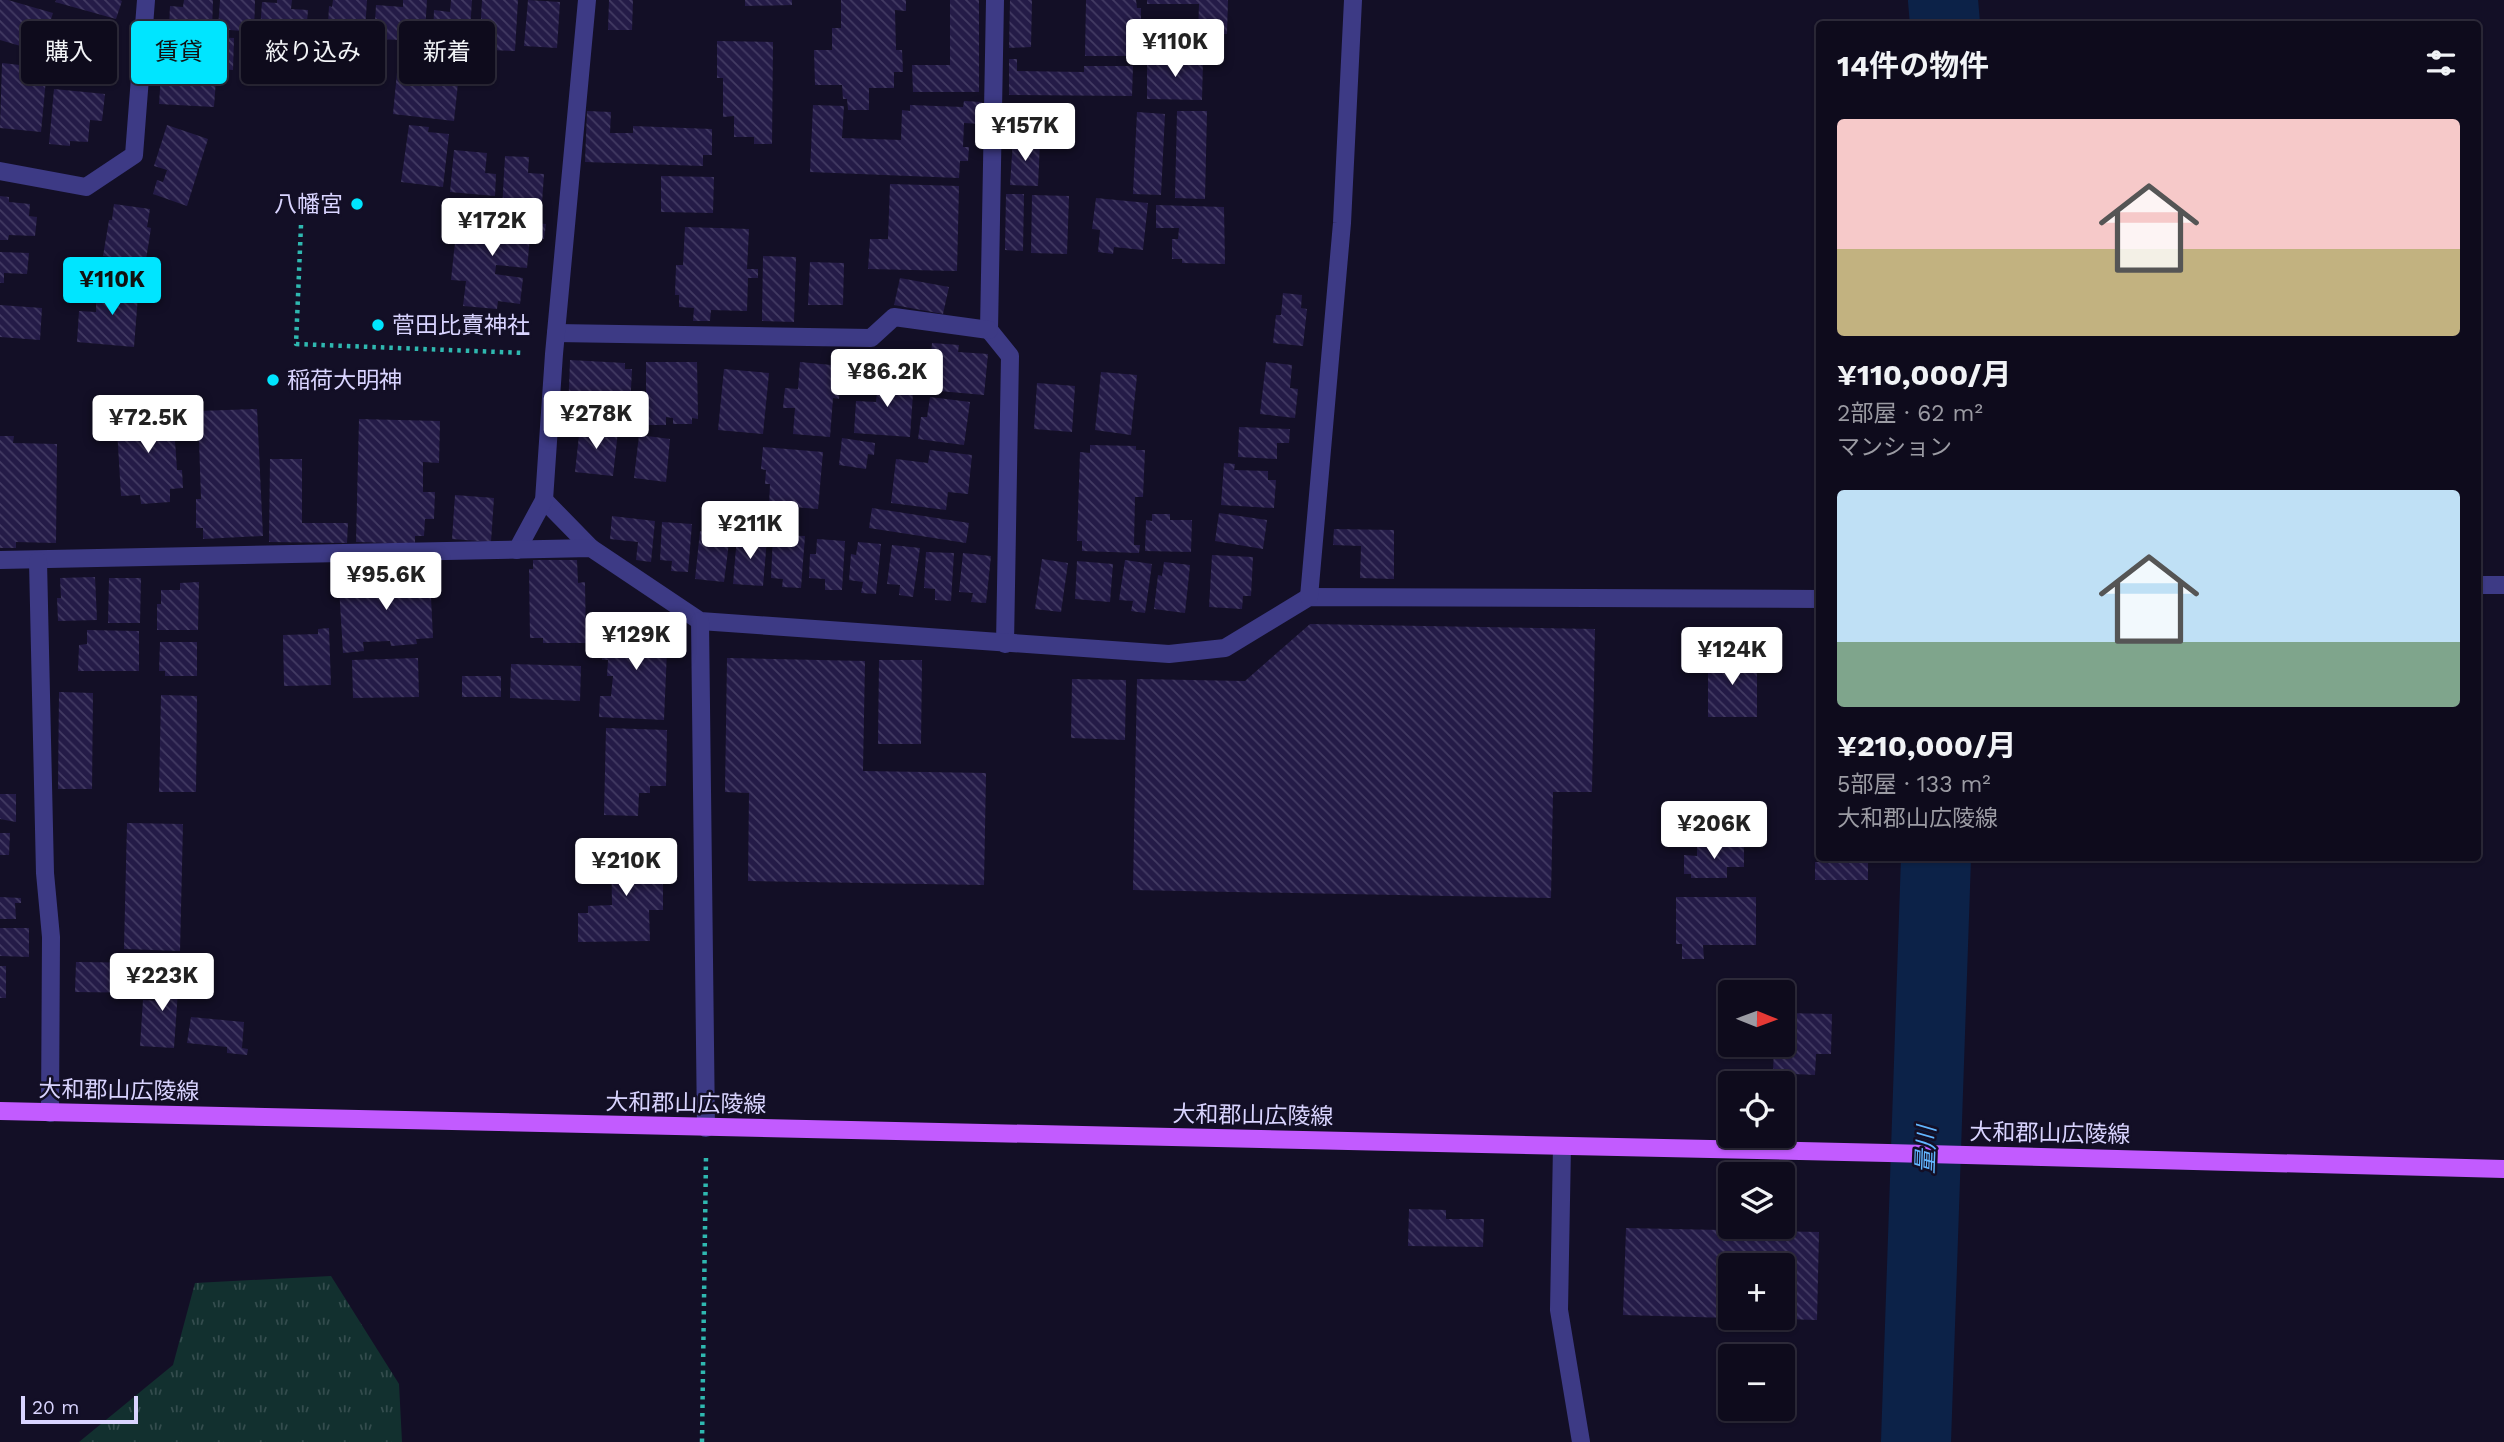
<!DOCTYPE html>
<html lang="ja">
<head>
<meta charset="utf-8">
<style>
  :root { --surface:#0e0b1c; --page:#1c1929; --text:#f1f3f6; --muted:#9b9ba3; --line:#2e2b3b; --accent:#00e5ff }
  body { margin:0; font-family:"Work Sans","Noto Sans JP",sans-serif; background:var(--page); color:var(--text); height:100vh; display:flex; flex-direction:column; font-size:26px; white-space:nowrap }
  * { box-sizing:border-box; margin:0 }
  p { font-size:23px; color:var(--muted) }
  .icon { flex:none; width:38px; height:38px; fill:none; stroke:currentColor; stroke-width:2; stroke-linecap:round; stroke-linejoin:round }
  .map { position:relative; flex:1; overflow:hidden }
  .details { position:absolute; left:1816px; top:21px; width:665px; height:840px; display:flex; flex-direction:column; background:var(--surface); border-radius:7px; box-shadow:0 2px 5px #0004,0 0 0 2px var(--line) }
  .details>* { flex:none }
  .banner { position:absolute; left:21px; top:21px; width:665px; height:63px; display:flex; gap:14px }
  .needle { width:46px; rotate:91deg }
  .fabs { position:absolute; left:1718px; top:980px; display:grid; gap:14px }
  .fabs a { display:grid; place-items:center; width:77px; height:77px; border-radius:7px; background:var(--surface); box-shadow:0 2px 5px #0004,0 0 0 2px var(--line); font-size:35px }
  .scale { position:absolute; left:21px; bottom:18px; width:117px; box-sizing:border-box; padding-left:7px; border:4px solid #d9d4ff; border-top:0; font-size:19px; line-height:24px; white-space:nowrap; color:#d9d4ff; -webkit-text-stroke:5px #130f26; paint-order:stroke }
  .price { position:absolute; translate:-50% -60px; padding:0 16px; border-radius:7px; background:#fff; color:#222; font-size:23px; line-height:46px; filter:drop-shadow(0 2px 4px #0008) }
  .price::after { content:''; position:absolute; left:50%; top:42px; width:21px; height:16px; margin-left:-10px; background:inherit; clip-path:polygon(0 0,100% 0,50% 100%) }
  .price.selected { background:var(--accent); color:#111 }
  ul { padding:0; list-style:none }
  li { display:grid; align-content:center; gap:14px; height:371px; padding:0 21px }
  li span { display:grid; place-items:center; height:217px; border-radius:7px; color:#555 }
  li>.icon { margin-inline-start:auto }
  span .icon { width:126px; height:126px; fill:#fffc; stroke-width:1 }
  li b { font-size:30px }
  h2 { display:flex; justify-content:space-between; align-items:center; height:84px; padding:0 21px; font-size:30px }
  .tag { padding:0 24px; border-radius:7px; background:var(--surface); box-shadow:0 2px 5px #0004,0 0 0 2px var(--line); font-size:24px; line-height:63px }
  .tag.selected { background:var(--accent); color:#111 }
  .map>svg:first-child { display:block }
</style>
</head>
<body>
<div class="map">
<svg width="2504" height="1442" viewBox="0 0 2504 1442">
  <defs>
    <pattern id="grass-tufts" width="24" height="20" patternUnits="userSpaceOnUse" patternTransform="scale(1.75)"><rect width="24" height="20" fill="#12302f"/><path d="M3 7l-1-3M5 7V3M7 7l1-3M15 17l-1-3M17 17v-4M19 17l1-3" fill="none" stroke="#344d4e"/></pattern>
    <pattern id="building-back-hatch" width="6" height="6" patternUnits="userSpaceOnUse" patternTransform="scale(1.75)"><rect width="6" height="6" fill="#241b47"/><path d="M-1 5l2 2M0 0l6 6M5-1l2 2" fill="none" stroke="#433b63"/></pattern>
  </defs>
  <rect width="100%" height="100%" fill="#130f26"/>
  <path fill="url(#grass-tufts)" d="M331 1276 399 1384 402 1442H79L173 1365 195 1283Z"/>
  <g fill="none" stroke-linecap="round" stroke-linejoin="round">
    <g stroke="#0c2248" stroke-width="70">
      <path d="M1943 0 1945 24"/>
      <path d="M1916 1442 1936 858"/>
    </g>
  </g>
  <g fill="url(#building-back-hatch)">
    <path d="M0 0H8L53 13 41 52 0 40Z"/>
    <path d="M56 0H120L122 1 116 19 55 2Z"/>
    <path d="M184 0H213L212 30 169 27 170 6 183 7Z"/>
    <path d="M220 0H255L254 32 218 29Z"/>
    <path d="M277 0H292L291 9 308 10 306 34 260 31 262 2 277 3Z"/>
    <path d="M333 0H367L364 46 327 43 329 6 332 7Z"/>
    <path d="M403 0H427L424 47 400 46 401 40 374 39 376 5 403 7Z"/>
    <path d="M451 0H472L469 46 446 45V39L433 38 434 10 450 12Z"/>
    <path d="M482 0H518L515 51 490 50V56L479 55Z"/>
    <path d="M528 0 560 2 557 48 524 46Z"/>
    <path d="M609 0H633L632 30H608Z"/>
    <path d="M745 0H792V5L745 6Z"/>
    <path d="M841 0H906V11L895 10 896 50H902L903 72H894V88H869V110H848L847 99H843L842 85H815L814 50H832V28H841Z"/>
    <path d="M950 0H979V92H913L912 65H950Z"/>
    <path d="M1010 0H1032L1031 47 1009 48Z"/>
    <path d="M1086 0H1136L1137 8H1141V23L1165 24V38L1143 37 1144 56H1085Z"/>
    <path d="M1147 0H1228L1227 34H1198L1199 4H1147Z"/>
    <path d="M59 22 95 23V41H106L105 84 58 83Z"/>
    <path d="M187 36 234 38 233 70 162 66 163 47 187 48Z"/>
    <path d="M717 41 773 42 772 144H754V137H734V116L723 117V78H717Z"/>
    <path d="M1009 59H1017V71L1084 72V66H1133L1132 96 1009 95Z"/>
    <path d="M1147 59 1203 60 1202 100 1147 99Z"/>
    <path d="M398 62 444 67 442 81 458 83 454 121 393 114Z"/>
    <path d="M2 63 47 68 41 132 0 128Z"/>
    <path d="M161 75 216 79 214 107 159 104Z"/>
    <path d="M54 89 105 94 102 121 90 120 88 142 70 141V146L49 144Z"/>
    <path d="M964 101 982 102 981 124 964 123 963 147H969L968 161H960L959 178 810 172 813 105 844 106 842 138 901 140 902 110 910 111V105L963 107Z"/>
    <path d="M587 111 611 112 610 133H633V126L712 129V155H703V166L585 162Z"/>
    <path d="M1177 111H1207L1205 199 1175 198Z"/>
    <path d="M1137 112 1165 114 1161 195 1133 194Z"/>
    <path d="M167 125 208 139 187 206 153 194 157 180 163 182 167 170 154 166Z"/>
    <path d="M409 125 429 127 428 132 449 134 443 187 401 182Z"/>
    <path d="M1013 140 1040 142 1038 186 1010 185Z"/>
    <path d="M454 150 487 153 485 173 496 174 495 196 450 192Z"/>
    <path d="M505 156 529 157 528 173 544 174 542 203 525 201V211L502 210Z"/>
    <path d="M661 176 714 177 713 213 661 212Z"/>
    <path d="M890 184 959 186 957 271 868 269 870 239H888Z"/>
    <path d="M1006 194H1024L1023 251 1005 250Z"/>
    <path d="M1032 195 1069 196 1067 254 1031 253Z"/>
    <path d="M0 196 9 197V202L30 204 29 216 37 217 35 236 9 235 8 240H0Z"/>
    <path d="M1096 198 1148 203 1143 250 1114 247 1113 254 1098 252 1100 230 1092 229Z"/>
    <path d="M114 204 150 209 147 227 151 228 145 266 118 261V258L103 256 109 220H112Z"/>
    <path d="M1156 205 1224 207 1225 264 1182 263V259H1172V239H1178L1179 228H1156Z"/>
    <path d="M458 214 546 224 544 239 530 238 527 268 496 265 495 274 523 278 520 304 498 301 497 309 463 306 466 281 451 280Z"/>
    <path d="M685 227 749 229 747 269H758V278H748L747 311 711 310 710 321H693L694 308 679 307V295H675L676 265H683Z"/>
    <path d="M0 252 29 253 27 274 4 273V283H0Z"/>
    <path d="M763 256 796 257 794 322 762 321Z"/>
    <path d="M810 262 844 263 843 305H808Z"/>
    <path d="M900 278 949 287 943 314 894 305Z"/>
    <path d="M105 280 139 283 134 347 77 342 79 311 96 312V298H103Z"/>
    <path d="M1283 293 1302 295 1301 308 1307 309 1303 346 1273 343 1276 315H1281Z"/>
    <path d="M0 305 42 308 40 340 0 337Z"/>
    <path d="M932 343 959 345 958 352 988 354 984 395 928 390Z"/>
    <path d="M570 360 625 363V369H632L630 410 624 409V416L568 413Z"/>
    <path d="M646 362H697L698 419 692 418V424H673V418L666 417V425H646Z"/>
    <path d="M800 362 842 366 839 399 833 398 830 437 793 434 795 408H783L785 388 798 389Z"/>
    <path d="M1266 362 1292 365 1290 388 1298 389 1295 418 1260 414Z"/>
    <path d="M724 369 769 373 763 434 718 430Z"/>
    <path d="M1101 372 1137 375 1131 435 1095 430Z"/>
    <path d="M878 376 914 379 910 437 854 433 856 401 876 402Z"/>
    <path d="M1037 383 1075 386 1072 432 1034 429Z"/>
    <path d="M930 397 970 402 964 445 918 439 921 417H927Z"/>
    <path d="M164 409V416L181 415V426H174L177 470H182L183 488 170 489V502L141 504 140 495 121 496 116 412Z"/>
    <path d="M257 409 263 536 203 539V528H196V499H201L198 411Z"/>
    <path d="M359 419 440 421 439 463 423 462V492H435L434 519H425L424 536H415V544L356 542Z"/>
    <path d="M580 426 618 431 613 476 575 472Z"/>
    <path d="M1239 427 1290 429 1289 443H1277V459L1238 457Z"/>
    <path d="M639 435 670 439 666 482 634 478Z"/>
    <path d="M0 436H14L13 443 57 444 56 543 16 542V548H0Z"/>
    <path d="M842 438 875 443 874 455 868 454 866 469 839 465Z"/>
    <path d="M1090 445 1136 446V450H1145L1143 497H1135L1134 545H1140L1139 553 1082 551V541H1077L1080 452 1090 453Z"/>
    <path d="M763 447 823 452 818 509 769 505 770 484H765L766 470 761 469Z"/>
    <path d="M930 450 972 455 968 494 948 492 946 510 891 503 896 459 928 463Z"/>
    <path d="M270 459H302V523H348L347 543 269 542Z"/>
    <path d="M1224 463 1235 464 1234 470 1268 471V480H1276L1274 508 1221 505Z"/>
    <path d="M455 495 494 498 491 542 452 539Z"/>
    <path d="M872 508 969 523 966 543 869 528Z"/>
    <path d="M1219 513 1267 520 1263 549 1215 541Z"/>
    <path d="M1152 514H1170V520H1192L1191 552 1145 551 1146 520 1152 521Z"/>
    <path d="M612 516 655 521 651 562 636 560 638 542 610 539Z"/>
    <path d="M662 522 692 524 688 572 671 571 672 561 660 560Z"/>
    <path d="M1334 529 1394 530V579L1360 578 1361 546 1333 545Z"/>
    <path d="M700 531 730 535 724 582 695 579Z"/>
    <path d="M773 535 805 536 801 588 782 587 783 579 771 578Z"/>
    <path d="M737 536 767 539 763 586 733 584Z"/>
    <path d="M817 539 845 541 842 590H825V579L809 578 810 554H816Z"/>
    <path d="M858 542 881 544 876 594 861 593 863 582 849 580 851 554 856 555Z"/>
    <path d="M892 545 920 548 913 597 899 595 900 585 887 584Z"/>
    <path d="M926 552 954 553 951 601 935 600V589L924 588Z"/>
    <path d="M963 553 991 556 986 603 971 602 973 593 959 592Z"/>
    <path d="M1212 555 1253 557 1251 596H1243L1242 609 1209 607Z"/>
    <path d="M1042 559 1068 563 1061 612 1035 609Z"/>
    <path d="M533 560H577L578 583 585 582 586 643H543V638H530L529 569H533Z"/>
    <path d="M1125 560 1152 564 1145 613 1131 611 1133 601 1119 600Z"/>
    <path d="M1077 561 1113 564 1110 602 1075 599Z"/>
    <path d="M1164 562 1190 565 1185 613 1154 609 1158 575 1162 576Z"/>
    <path d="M383 573 384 582 435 579 436 597H431L433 638 416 639 417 644 391 646 390 641 363 642 364 651 343 653 339 587 362 586 361 575Z"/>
    <path d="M95 577 97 620 58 621 57 598H61L60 578Z"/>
    <path d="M109 578H141L140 623H108Z"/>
    <path d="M199 582 198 630H157V604H161V590H180V583Z"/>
    <path d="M648 618 660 619 659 627H668L664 720 599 717 600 696H611L613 676H607L608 660H602L603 642H607L608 629H625V623L648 624Z"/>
    <path d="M1310 624 1595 629 1592 792H1553L1551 898 1133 890 1137 679 1245 681Z"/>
    <path d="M329 628 331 685 284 686 283 635 318 634V629Z"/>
    <path d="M87 630 139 631V671H78L79 645 87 644Z"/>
    <path d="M160 642H197V676H165V671H159Z"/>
    <path d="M1708 657 1757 658V717H1708Z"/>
    <path d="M418 658 419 697 353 698 352 660Z"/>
    <path d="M727 658 865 661 863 771 986 773 984 885 748 881 749 793 725 792Z"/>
    <path d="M879 660H922L921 744H878Z"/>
    <path d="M511 664 581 666 580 701 510 698Z"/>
    <rect x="462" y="676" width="39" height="21"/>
    <path d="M1072 679 1126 680 1125 740 1071 738Z"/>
    <path d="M59 692 93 693 92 789H58Z"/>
    <path d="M161 695 197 696 196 792H159Z"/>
    <path d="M1816 714H1820V734H1815Z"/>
    <path d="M606 728 667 730 666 786H650V793H639L638 816 604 815Z"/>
    <path d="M0 794H16V822L0 819Z"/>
    <path d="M1676 807H1732V840H1686V831H1676Z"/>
    <path d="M127 823 183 824 180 951 124 949Z"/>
    <path d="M0 833H10L9 855H0Z"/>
    <path d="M621 842H644L645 848 656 847V876L663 877V910H649L650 941 578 942V913H588V906L612 905 611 848 621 847Z"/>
    <path d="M1697 846H1744V867H1727V878H1691V874H1684V855L1697 856Z"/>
    <path d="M1837 858H1868V880H1815V862H1837Z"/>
    <path d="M0 897 21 898V903H15L16 919H0Z"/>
    <path d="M1676 897H1756V945H1703L1704 959H1682V944H1676Z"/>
    <path d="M0 928H29V957L0 956Z"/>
    <path d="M166 961 180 962 174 1048 140 1046 143 1000 163 1001Z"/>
    <path d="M76 962 159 963V993L75 992Z"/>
    <rect x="0" y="966" width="6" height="32"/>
    <path d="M1783 1013 1832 1014 1831 1054H1816L1815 1075 1773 1073 1774 1045H1783Z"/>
    <path d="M191 1017 244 1022 242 1048 248 1049 247 1055 227 1053V1047L187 1043Z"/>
    <path d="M1409 1209 1446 1210V1219H1484L1483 1247 1408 1246Z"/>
    <path d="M1626 1228 1819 1232 1817 1320 1783 1319V1265H1731V1318L1623 1315Z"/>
  </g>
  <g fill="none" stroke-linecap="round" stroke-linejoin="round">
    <g stroke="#2fb8b0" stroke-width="4.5" stroke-dasharray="3.5 5" stroke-linecap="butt">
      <path d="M301 225 296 344 525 353"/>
      <path d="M702 1442 706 1157"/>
    </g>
    <g stroke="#3d3a85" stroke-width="18">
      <path d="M995 0 989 330 1010 356 1005 644"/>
      <path d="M0 171 86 187 134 155 146 0"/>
      <path d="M556 333 871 338 894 317 989 330"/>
      <path d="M544 500 591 548"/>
      <path d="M517 550 544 500 554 354 587 0"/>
      <path d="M0 560 591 548 700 621 1169 654 1225 648 1309 597 1820 599"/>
      <path d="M38 561 45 873 51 937 50 1113"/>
      <path d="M2478 585H2504"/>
      <path d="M1309 597 1342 223 1353 0"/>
      <path d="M700 621 706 1128"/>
      <path d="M1562 1146 1559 1310 1581 1442"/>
    </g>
    <path stroke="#c25bff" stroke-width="18" d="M0 1111 1888 1153 2504 1169"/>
  </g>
  <g fill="#00e5ff" stroke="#130f26" stroke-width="2.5">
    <circle cx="357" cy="204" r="7"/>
    <circle cx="378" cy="325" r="7"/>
    <circle cx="273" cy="380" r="7"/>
  </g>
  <g text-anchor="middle" stroke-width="5" stroke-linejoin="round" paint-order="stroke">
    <g font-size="23" fill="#d9d4ff" stroke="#130f26" text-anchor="start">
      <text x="343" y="212" text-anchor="end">八幡宮</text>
      <text x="392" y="333">菅田比賣神社</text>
      <text x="287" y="388">稲荷大明神</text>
    </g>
    <g font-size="23" fill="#d9d4ff" stroke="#130f26">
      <text transform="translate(119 1090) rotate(1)" y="8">大和郡山広陵線</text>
      <text transform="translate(686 1103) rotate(1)" y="8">大和郡山広陵線</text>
      <text transform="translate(1253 1115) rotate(1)" y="8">大和郡山広陵線</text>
      <text transform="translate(2050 1133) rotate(1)" y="8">大和郡山広陵線</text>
    </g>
    <g font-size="24" font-style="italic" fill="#62b6ff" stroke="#130f26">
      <text transform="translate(1926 1150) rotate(-88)" y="8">量川</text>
    </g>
  </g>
</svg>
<div class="fabs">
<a><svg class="needle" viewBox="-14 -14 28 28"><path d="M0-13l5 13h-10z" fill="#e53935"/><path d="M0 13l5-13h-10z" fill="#9b9ba3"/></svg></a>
<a><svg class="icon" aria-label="locate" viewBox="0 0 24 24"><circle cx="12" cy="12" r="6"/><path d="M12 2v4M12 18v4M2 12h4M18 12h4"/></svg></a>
<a><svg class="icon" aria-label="layers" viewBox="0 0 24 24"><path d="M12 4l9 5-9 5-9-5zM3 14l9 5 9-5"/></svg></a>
<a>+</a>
<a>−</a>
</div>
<div class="scale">20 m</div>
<b class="price" style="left:1175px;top:79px">¥110K</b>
<b class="price" style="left:1025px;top:163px">¥157K</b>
<b class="price" style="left:492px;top:258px">¥172K</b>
<b class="price selected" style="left:112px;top:317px">¥110K</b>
<b class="price" style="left:887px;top:409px">¥86.2K</b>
<b class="price" style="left:596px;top:451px">¥278K</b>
<b class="price" style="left:148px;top:455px">¥72.5K</b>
<b class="price" style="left:750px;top:561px">¥211K</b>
<b class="price" style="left:386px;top:612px">¥95.6K</b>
<b class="price" style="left:636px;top:672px">¥129K</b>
<b class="price" style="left:1732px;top:687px">¥124K</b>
<b class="price" style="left:1714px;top:861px">¥206K</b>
<b class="price" style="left:626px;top:898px">¥210K</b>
<b class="price" style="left:162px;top:1013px">¥223K</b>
<div class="banner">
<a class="tag">購入</a>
<a class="tag selected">賃貸</a>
<a class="tag">絞り込み</a>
<a class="tag">新着</a>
</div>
<section class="details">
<h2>14件の物件<svg class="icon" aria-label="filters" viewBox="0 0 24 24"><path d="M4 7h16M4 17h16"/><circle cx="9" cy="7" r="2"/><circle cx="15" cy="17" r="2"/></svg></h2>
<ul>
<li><span style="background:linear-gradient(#f6c9c9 60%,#c2b280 0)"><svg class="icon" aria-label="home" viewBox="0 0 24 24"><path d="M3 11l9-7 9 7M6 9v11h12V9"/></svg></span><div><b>¥110,000/月</b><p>2部屋 · 62 m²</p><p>マンション</p></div></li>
<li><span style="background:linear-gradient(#bfe0f5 70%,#7fa58c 0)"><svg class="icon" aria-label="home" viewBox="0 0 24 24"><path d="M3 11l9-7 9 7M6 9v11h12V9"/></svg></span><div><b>¥210,000/月</b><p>5部屋 · 133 m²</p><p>大和郡山広陵線</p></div></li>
</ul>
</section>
</div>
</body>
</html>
